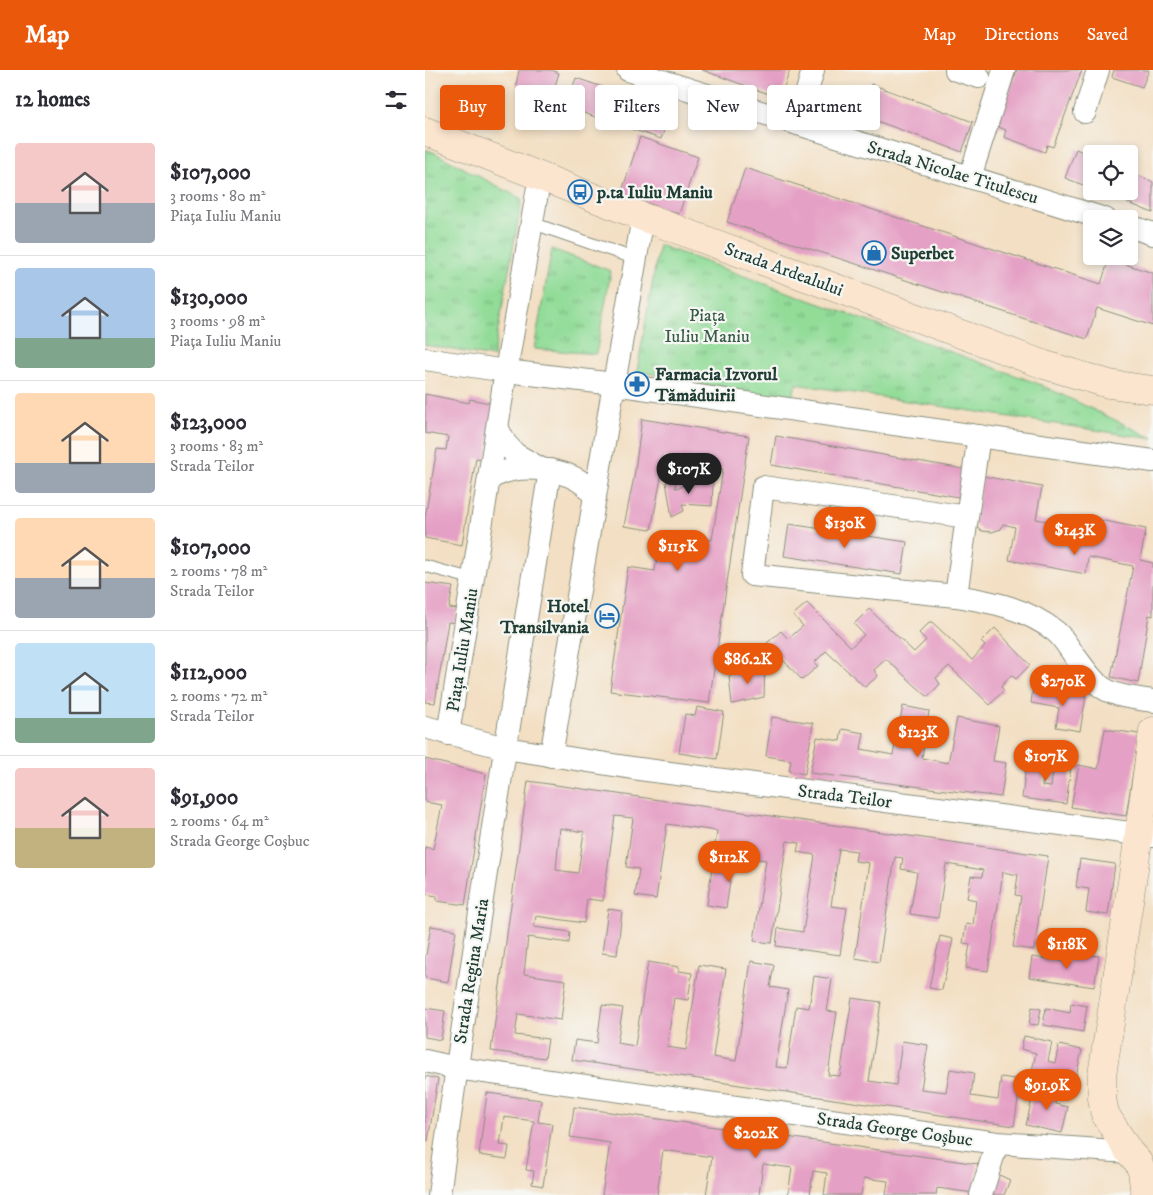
<!DOCTYPE html>
<html lang="en">
<head>
<meta charset="utf-8">
<style>
  :root { --surface:#fff; --page:#f7f7f7; --text:#2b2b33; --muted:#7c7c81; --line:#e1e1e2; --accent:#ea580c }
  body { margin:0; font-family:"IM FELL DW Pica",serif; background:var(--page); color:var(--text); height:100vh; display:flex; flex-direction:column; font-size:19px; white-space:nowrap }
  * { box-sizing:border-box; margin:0 }
  p { font-size:16px; color:var(--muted) }
  .icon { flex:none; width:28px; height:28px; fill:none; stroke:currentColor; stroke-width:2; stroke-linecap:round; stroke-linejoin:round }
  .map { position:relative; flex:1; overflow:hidden }
  .details { display:flex; flex-direction:column; background:var(--surface); width:425px }
  .details>* { flex:none }
  .hud { position:absolute; left:15px; top:15px; width:475px; height:45px; display:flex; gap:10px }
  .controls { position:absolute; left:658px; top:75px; display:grid; gap:10px }
  .controls a { display:grid; place-items:center; width:55px; height:55px; border-radius:5px; background:var(--surface); box-shadow:0 2px 8px #0003; font-size:25px }
  .price { position:absolute; translate:-50% -42px; padding:0 11px; border-radius:18px; background:var(--accent); color:#fff; font-size:16px; line-height:32px; filter:drop-shadow(0 1px 2px #0008) }
  .price::after { content:''; position:absolute; left:50%; top:30px; width:15px; height:11px; margin-left:-8px; background:inherit; clip-path:polygon(0 0,100% 0,50% 100%) }
  .price.current { background:#222; color:#fff }
  ul { padding:0; list-style:none }
  li { display:flex; align-items:center; gap:15px; height:125px; padding:0 15px }
  li+li { border-top:1px solid var(--line) }
  li span { display:grid; place-items:center; flex:none; width:140px; height:100px; border-radius:5px; color:#555 }
  li>.icon { margin-inline-start:auto }
  span .icon { width:60px; height:60px; fill:#fffc; stroke-width:1 }
  li b { font-size:21px }
  h2 { display:flex; justify-content:space-between; align-items:center; height:60px; padding:0 15px; font-size:21px }
  .pill { padding:0 18px; border-radius:5px; background:var(--surface); box-shadow:0 2px 8px #0003; font-size:18px; line-height:45px }
  .pill.current { background:var(--accent); color:#fff }
  header { display:flex; align-items:center; gap:30px; box-sizing:border-box; height:70px; padding:0 25px; background:var(--accent); color:#fff }
  header strong { font-size:24px }
  nav { display:flex; gap:28px; margin-inline-start:auto; font-size:18px }
  main { display:flex; flex:1; min-height:0 }
  .map>svg:first-child { display:block }
</style>
</head>
<body>
<header>
<strong>Map</strong>
<nav><a>Map</a><a>Directions</a><a>Saved</a></nav>
</header>
<main>
<section class="details">
<h2>12 homes<svg class="icon" aria-label="filters" viewBox="0 0 24 24"><path d="M4 7h16M4 17h16"/><circle cx="9" cy="7" r="2"/><circle cx="15" cy="17" r="2"/></svg></h2>
<ul>
<li><span style="background:linear-gradient(#f6c9c9 60%,#9aa5b1 0)"><svg class="icon" aria-label="home" viewBox="0 0 24 24"><path d="M3 11l9-7 9 7M6 9v11h12V9"/></svg></span><div><b>$107,000</b><p>3 rooms · 80 m²</p><p>Piața Iuliu Maniu</p></div></li>
<li><span style="background:linear-gradient(#a9c7e8 70%,#7fa58c 0)"><svg class="icon" aria-label="home" viewBox="0 0 24 24"><path d="M3 11l9-7 9 7M6 9v11h12V9"/></svg></span><div><b>$130,000</b><p>3 rooms · 98 m²</p><p>Piața Iuliu Maniu</p></div></li>
<li><span style="background:linear-gradient(#ffd9b3 70%,#9aa5b1 0)"><svg class="icon" aria-label="home" viewBox="0 0 24 24"><path d="M3 11l9-7 9 7M6 9v11h12V9"/></svg></span><div><b>$123,000</b><p>3 rooms · 83 m²</p><p>Strada Teilor</p></div></li>
<li><span style="background:linear-gradient(#ffd9b3 60%,#9aa5b1 0)"><svg class="icon" aria-label="home" viewBox="0 0 24 24"><path d="M3 11l9-7 9 7M6 9v11h12V9"/></svg></span><div><b>$107,000</b><p>2 rooms · 78 m²</p><p>Strada Teilor</p></div></li>
<li><span style="background:linear-gradient(#bfe0f5 75%,#7fa58c 0)"><svg class="icon" aria-label="home" viewBox="0 0 24 24"><path d="M3 11l9-7 9 7M6 9v11h12V9"/></svg></span><div><b>$112,000</b><p>2 rooms · 72 m²</p><p>Strada Teilor</p></div></li>
<li><span style="background:linear-gradient(#f6c9c9 60%,#c2b280 0)"><svg class="icon" aria-label="home" viewBox="0 0 24 24"><path d="M3 11l9-7 9 7M6 9v11h12V9"/></svg></span><div><b>$91,900</b><p>2 rooms · 64 m²</p><p>Strada George Coșbuc</p></div></li>
</ul>
</section>
<div class="map">
<svg width="728" height="1125" viewBox="0 0 728 1125">
  <defs>
    <pattern id="park-tufts" width="24" height="20" patternUnits="userSpaceOnUse" patternTransform="scale(1.25)"><rect width="24" height="20" fill="#92dc98"/><path d="M3 7l-1-3M5 7V3M7 7l1-3M15 17l-1-3M17 17v-4M19 17l1-3" fill="none" stroke="#77b47d"/></pattern>
  </defs>
  <rect width="100%" height="100%" fill="#f6f6f2"/>
  <filter id="ink" filterUnits="userSpaceOnUse"><feTurbulence type="fractalNoise" baseFrequency=".02" numOctaves="2"/><feDisplacementMap in="SourceGraphic" scale="10" xChannelSelector="R" yChannelSelector="G"/><feConvolveMatrix kernelMatrix="1 2 1 2 8 2 1 2 1" color-interpolation-filters="sRGB"/></filter>
  <filter id="wash" filterUnits="userSpaceOnUse"><feTurbulence type="fractalNoise" baseFrequency=".0096" numOctaves="4" result="noise"/><feDisplacementMap in="SourceGraphic" scale="20" xChannelSelector="R" yChannelSelector="G"/><feGaussianBlur stdDeviation="1.12" result="paint"/><feColorMatrix in="noise" values="0 0 0 0 0 0 0 0 0 0 0 0 0 0 0 0 0 1.4 0 .05"/><feComposite in="paint" operator="in"/></filter>
  <g filter="url(#wash)">
    <rect width="100%" height="100%" fill="#f3dfc3"/>
    <g fill="url(#park-tufts)" stroke="#588c66">
      <path d="M0 79 8 82 97 129 68 287 0 275Z"/>
      <path d="M234 175 614 314 728 368V369L371 314 366 333 212 301Z"/>
      <path d="M127 179 186 201 171 284 109 279Z"/>
    </g>
    <g id="blocks">
      <g fill="#e5a0c5" fill-rule="evenodd">
        <path d="M94 0H126L134 3 126 29 91 15Z"/>
        <path d="M277 0H365L355 28Z"/>
        <path d="M592 0H657L628 77 622 75 620 82 579 67 581 60 571 56Z"/>
        <path d="M689 0H724L717 17 687 7Z"/>
        <path d="M151 8 246 40 236 69 141 37Z"/>
        <path d="M446 14 548 52 537 82 435 45Z"/>
        <path d="M215 67 273 87 254 144 196 124Z"/>
        <path d="M651 79 666 86V118L640 108Z"/>
        <path d="M320 98 676 214 684 189 728 203V256L672 238 662 269 302 152Z"/>
        <path d="M704 101 728 112V143L674 121H704Z"/>
        <path d="M0 324 44 333 45 329 69 334 61 390 51 388 37 475 0 468V447L12 379 21 380 23 367 0 363Z"/>
        <path d="M217 349 324 366 284 633 185 621 203 497 230 501 236 464 287 470 298 399 277 395 275 408 266 406 269 392 240 387 226 460 199 456 209 407Z"/>
        <path d="M351 366 544 400 539 428 346 395Z"/>
        <path d="M558 406 617 417 611 449 645 455 646 451 663 453 664 448 721 459 715 490 728 493V546L724 545 713 613 686 607 708 496 663 487 661 504 584 490 590 457 578 454 576 459 567 462 557 461 549 454Z"/>
        <path d="M258 410 288 413 287 436 257 434 259 441 247 447 241 412 251 411 250 418 257 417Z"/>
        <path d="M364 454 482 472 477 504 359 486Z"/>
        <path d="M0 513 28 517 24 538 32 539 30 553 23 552 10 633 0 632Z"/>
        <path d="M382 533 426 577 439 565 429 554 444 539 489 582 501 570 494 563 506 551 547 590 560 576 556 572 570 558 605 595 591 609 586 605 576 617 579 620 565 635 524 596 511 608 515 614 503 627 461 589 449 600 453 606 440 617 401 581 389 593 393 596 377 610 342 573 356 561 363 569 378 556 368 545Z"/>
        <path d="M340 595 339 627 307 634 304 606Z"/>
        <path d="M608 618 661 626 655 661 631 657 634 638 606 633Z"/>
        <path d="M478 636 504 641 497 688 523 693 532 648 574 656 568 691 581 693 576 727 385 703 392 667 415 671 417 659 439 663 436 679 468 685Z"/>
        <path d="M272 637 299 642 292 689 254 683 260 644 270 646Z"/>
        <path d="M347 647 388 653 380 704 364 701 366 690 341 686Z"/>
        <path d="M680 659 714 664 701 746 646 737 654 695 673 699Z"/>
        <path d="M602 687 621 690 617 716 626 717 629 694 646 696 641 734 597 728Z"/>
        <path d="M0 689 61 704 40 835 12 831V826L0 824V777L8 779 17 735 0 732Z"/>
        <path d="M103 711 623 786 609 880 588 877 596 826 590 825 593 805 578 802 563 901 541 898 545 874 538 873 541 854 548 855 551 830 542 828 546 806 557 807 558 800 521 794 513 848 485 844 492 802 476 799 478 788 470 787 454 892 430 888 444 793 430 791 432 781 414 779 406 836 422 838 415 885 351 876 353 858 378 862 390 785 372 782 374 773 362 771 347 873 329 871 341 790 309 786 301 838 282 835 292 761 242 754 231 829 210 826 214 799 201 797 208 748 190 746 178 831 162 829 159 853 111 846 109 857 145 862 144 873 103 867 99 904 141 910 136 950 93 944 90 965 123 969 120 988 66 981ZM135 758 159 762 153 803 131 800Z"/>
        <path d="M655 789 690 794 683 845 661 842 664 819 651 817Z"/>
        <path d="M183 839 197 841 192 885 177 883Z"/>
        <path d="M6 856 31 860 23 912 0 908V885H1Z"/>
        <path d="M515 866 528 869 517 920 504 918Z"/>
        <path d="M646 882 674 886 669 917 604 907 607 887 644 892Z"/>
        <path d="M326 891 349 895 345 917 363 920 351 997 362 998 371 936 384 938 389 906 407 909 402 941 412 942 403 1005 415 1006 427 928 456 932 444 1011 471 1015 477 971 503 975 496 1019 521 1022 525 999 549 1003 546 1026 573 1030 576 1007 596 1010 589 1056 147 990 150 970 172 973 177 935 198 938 192 973 210 976 223 892 254 897V901L267 903 263 930 249 928 242 977 261 980 274 895 301 899 288 987 311 991Z"/>
        <path d="M646 933 662 936 658 962 618 955 621 938 645 943Z"/>
        <path d="M607 937 616 939 613 955 604 954Z"/>
        <path d="M0 938 20 941 16 970 0 967Z"/>
        <path d="M599 966 627 972 623 991 630 993 634 975 657 980 649 1015 606 1005 611 983 596 979Z"/>
        <path d="M0 1006 13 1009 3 1071 0 1070Z"/>
        <path d="M610 1016 633 1021 630 1034 643 1037 637 1063 601 1055Z"/>
        <path d="M62 1023 116 1030 113 1052 127 1054 118 1116 107 1114 109 1101 101 1100 109 1051 79 1047 75 1075 84 1076 82 1089 54 1085Z"/>
        <path d="M149 1037 553 1094 549 1123 512 1118 511 1125H461L463 1111 439 1108 436 1125H399L402 1103 388 1101 385 1125H363L367 1098 338 1094 334 1125H281L287 1087 238 1080 232 1125H177L185 1073 145 1067Z"/>
        <path d="M572 1104 585 1110 579 1125H563Z"/>
      </g>
    </g>
  </g>
  <g filter="url(#ink)">
    <use href="#blocks" fill-opacity="0" stroke="#898e7c" stroke-width="1"/>
    <g fill="none" stroke-linecap="round" stroke-linejoin="round">
      <g stroke="#898e7c" stroke-width="13">
        <g id="lane">
          <path d="M107 153 211 189"/>
          <path d="M0 496 48 509"/>
        </g>
      </g>
      <g stroke="#898e7c" stroke-width="24">
        <g id="street">
          <path d="M203 0 373 54 680 149"/>
          <path d="M531 0 554 7"/>
          <path d="M660 42 673 0"/>
          <path d="M373 54 388 0"/>
          <path d="M545 107 579 0"/>
          <path d="M704 156 728 164"/>
          <path d="M0 289 81 301 189 314 728 391"/>
          <path d="M73 359 80 373 90 384 116 399"/>
          <path d="M65 408C72 405 79 401 87 400 108 396 143 400 160 415 163 418 167 423 170 427"/>
          <path d="M542 447 554 366"/>
          <path d="M531 526 542 447 338 417 327 505 531 526C568 532 600 538 630 561 638 567 644 578 649 585 657 595 664 607 674 615 688 627 710 628 728 631"/>
          <path d="M0 657 80 678 214 699 728 766"/>
          <path d="M23 664 81 301 115 106"/>
          <path d="M126 686 189 314 218 147"/>
          <path d="M0 991 31 998 572 1073 704 1082"/>
          <path d="M14 1125C47 883 86 641 125 400"/>
          <path d="M556 1125 572 1073"/>
        </g>
      </g>
      <g stroke="#898e7c" stroke-width="29">
        <g id="secondary">
          <path d="M0 61 218 147 620 295 684 314 728 320"/>
          <path d="M720 1125 717 1101 713 1092 704 1082 680 1044 677 1028V1005L710 792 728 661"/>
        </g>
      </g>
      <use href="#lane" stroke="#fff" stroke-width="11"/>
      <use href="#street" stroke="#fff" stroke-width="22"/>
      <use href="#secondary" stroke="#fce5cf" stroke-width="28"/>
    </g>
  </g>
  <defs>
    <g id="bus-ring" transform="scale(1.25)"><circle r="9.5" fill="#f6f6f2" stroke="#1f6fb2" stroke-width="1.5"/><path d="M-5-6H5V4H4V6H2V4H-2V6H-4V4H-5ZM-3.5-4V0h7V-4ZM-3.5 1.2v1.5H-2V1.2ZM2 1.2v1.5H3.5V1.2Z" fill="#1f6fb2"/></g>
    <g id="shop-ring" transform="scale(1.25)"><circle r="9.5" fill="#f6f6f2" stroke="#1f6fb2" stroke-width="1.5"/><path d="M-5-2.5h2.3a2.7 3.5 0 0 1 5.4 0H5L5.5 6h-11ZM-1.5-2.5h3a1.5 2.3 0 0 0-3 0Z" fill="#1f6fb2"/></g>
    <g id="pharmacy-ring" transform="scale(1.25)"><circle r="9.5" fill="#f6f6f2" stroke="#1f6fb2" stroke-width="1.5"/><path d="M-2-6h4v4h4v4h-4v4h-4v-4h-4v-4h4Z" fill="#1f6fb2"/></g>
    <g id="hotel-ring" transform="scale(1.25)"><circle r="9.5" fill="#f6f6f2" stroke="#1f6fb2" stroke-width="1.5"/><path d="M-6-4.5h1.5V1H6V5H4.5V3h-9V5H-6ZM-4 0a1.8 1.8 0 1 1 3.6 0ZM.5 0V-2.5h3Q6-2.5 6 0Z" fill="#1f6fb2"/></g>
  </defs>
  <g fill-rule="evenodd">
    <use href="#bus-ring" x="155" y="122"/>
    <use href="#shop-ring" x="449" y="183"/>
    <use href="#pharmacy-ring" x="212" y="314"/>
    <use href="#hotel-ring" x="182" y="546"/>
  </g>
  <g text-anchor="middle" stroke-width="4.5" stroke-linejoin="round" paint-order="stroke">
    <g font-size="18" fill="#1f3d34" stroke="#f6f6f2">
      <text transform="translate(528 102) rotate(17)" y="6">Strada Nicolae Titulescu</text>
      <text transform="translate(359 199) rotate(20)" y="6">Strada Ardealului</text>
      <text transform="translate(37 580) rotate(-81)" y="6">Piața Iuliu Maniu</text>
      <text transform="translate(420 726) rotate(7)" y="6">Strada Teilor</text>
      <text transform="translate(46 901) rotate(-81)" y="6">Strada Regina Maria</text>
      <text transform="translate(470 1059) rotate(8)" y="6">Strada George Coșbuc</text>
    </g>
    <g font-size="18" font-weight="bold" fill="#1f3d34" stroke="#f6f6f2" text-anchor="start">
      <text x="172" y="128">p.ta Iuliu Maniu</text>
      <text x="466" y="189">Superbet</text>
      <text x="230" y="310">Farmacia Izvorul<tspan x="230" dy="21">Tămăduirii</tspan></text>
      <text x="164" y="542" text-anchor="end">Hotel<tspan x="164" dy="21">Transilvania</tspan></text>
    </g>
    <g font-size="18" fill="#365d48" stroke="#f6f6f2">
      <text x="282" y="251">Piața<tspan x="282" dy="21">Iuliu Maniu</tspan></text>
    </g>
  </g>
</svg>
<div class="controls">
<a><svg class="icon" aria-label="locate" viewBox="0 0 24 24"><circle cx="12" cy="12" r="6"/><path d="M12 2v4M12 18v4M2 12h4M18 12h4"/></svg></a>
<a><svg class="icon" aria-label="layers" viewBox="0 0 24 24"><path d="M12 4l9 5-9 5-9-5zM3 14l9 5 9-5"/></svg></a>
</div>
<b class="price current" style="left:264px;top:425px">$107K</b>
<b class="price" style="left:420px;top:479px">$130K</b>
<b class="price" style="left:650px;top:486px">$143K</b>
<b class="price" style="left:253px;top:502px">$115K</b>
<b class="price" style="left:323px;top:615px">$86.2K</b>
<b class="price" style="left:638px;top:637px">$270K</b>
<b class="price" style="left:493px;top:688px">$123K</b>
<b class="price" style="left:621px;top:712px">$107K</b>
<b class="price" style="left:304px;top:813px">$112K</b>
<b class="price" style="left:642px;top:900px">$118K</b>
<b class="price" style="left:622px;top:1041px">$91.9K</b>
<b class="price" style="left:331px;top:1089px">$202K</b>
<div class="hud">
<a class="pill current">Buy</a>
<a class="pill">Rent</a>
<a class="pill">Filters</a>
<a class="pill">New</a>
<a class="pill">Apartment</a>
</div>
</div>
</main>
</body>
</html>
